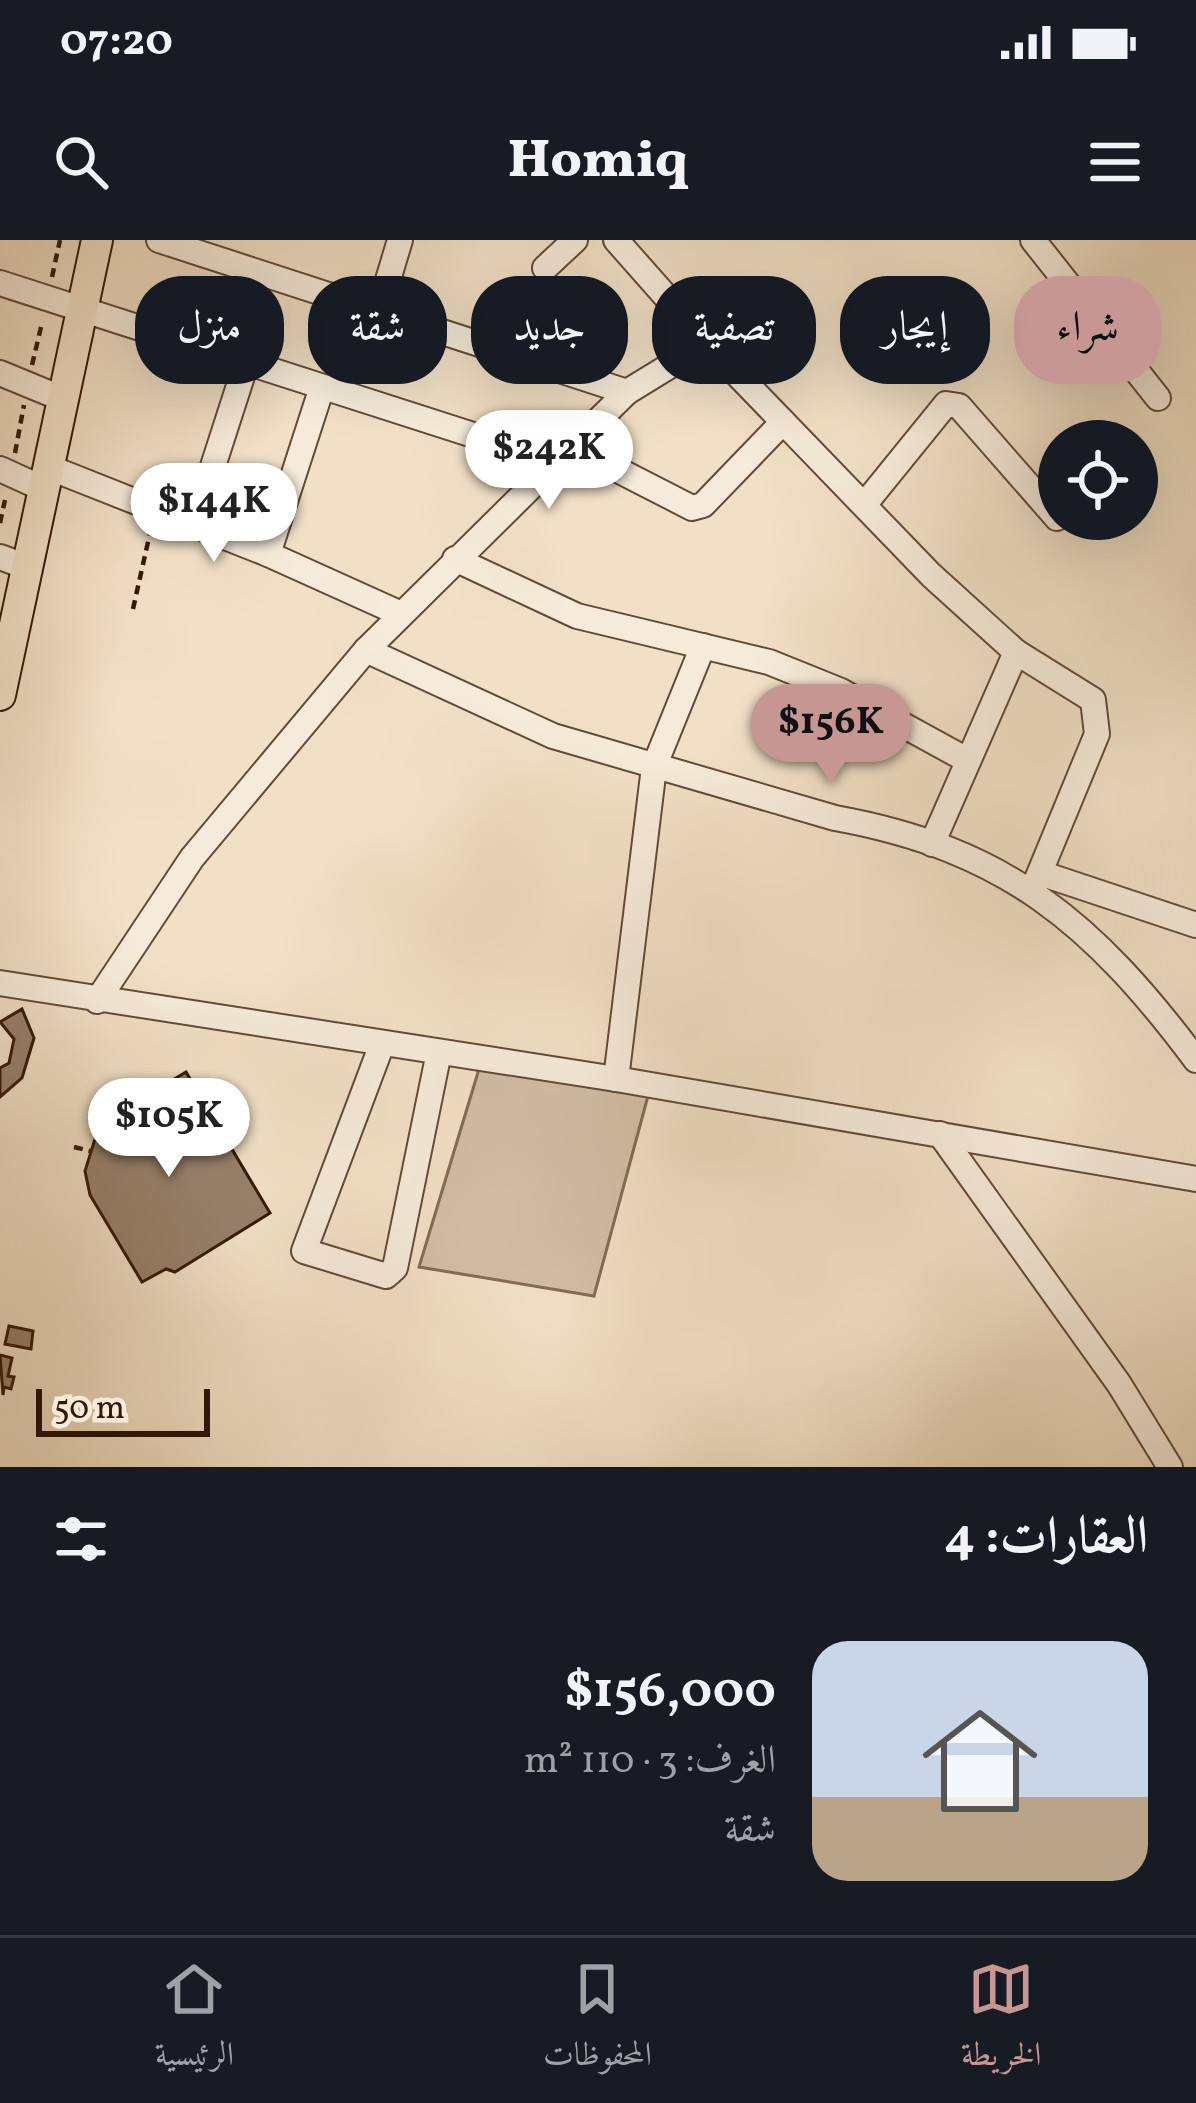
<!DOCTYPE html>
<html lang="ar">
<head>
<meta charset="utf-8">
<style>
  :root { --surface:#171b24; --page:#242831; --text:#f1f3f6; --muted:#9ea1a6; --line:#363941; --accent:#c59692 }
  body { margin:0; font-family:Vollkorn,Amiri,serif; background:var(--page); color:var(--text); direction:rtl; height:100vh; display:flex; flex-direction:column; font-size:45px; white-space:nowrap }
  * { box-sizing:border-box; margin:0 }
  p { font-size:39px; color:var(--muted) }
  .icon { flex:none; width:66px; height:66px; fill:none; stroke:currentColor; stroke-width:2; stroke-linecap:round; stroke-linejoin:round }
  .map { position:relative; height:1227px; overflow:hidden; direction:ltr }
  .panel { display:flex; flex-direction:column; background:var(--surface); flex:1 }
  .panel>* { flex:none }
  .hud { position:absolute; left:36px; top:36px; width:1125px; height:108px; direction:rtl; display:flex; gap:24px }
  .controls { position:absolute; left:1038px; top:180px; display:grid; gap:24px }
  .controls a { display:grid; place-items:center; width:120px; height:120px; border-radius:50%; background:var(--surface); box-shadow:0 12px 48px #0002; font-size:60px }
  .scale { position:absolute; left:36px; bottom:30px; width:174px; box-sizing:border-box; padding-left:12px; border:6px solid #341807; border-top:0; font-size:33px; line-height:42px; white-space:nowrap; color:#341807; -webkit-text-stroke:9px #f6ebda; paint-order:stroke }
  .price { position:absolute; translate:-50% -102px; padding:0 27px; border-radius:42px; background:#fff; color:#222; font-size:39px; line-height:78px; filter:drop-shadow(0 3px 6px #0008) }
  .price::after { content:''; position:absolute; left:50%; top:72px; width:36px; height:27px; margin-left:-18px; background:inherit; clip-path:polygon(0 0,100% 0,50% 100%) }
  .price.active { background:var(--accent); color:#111 }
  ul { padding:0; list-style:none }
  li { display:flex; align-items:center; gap:36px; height:300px; padding:0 48px }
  li span { display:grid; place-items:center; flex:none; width:336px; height:240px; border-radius:36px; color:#555 }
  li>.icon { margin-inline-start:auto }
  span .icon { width:144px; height:144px; fill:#fffc; stroke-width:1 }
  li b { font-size:51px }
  h2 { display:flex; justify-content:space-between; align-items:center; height:144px; padding:0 48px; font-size:51px }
  .pill { padding:0 42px; border-radius:48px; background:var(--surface); box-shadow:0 12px 48px #0002; font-size:42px; line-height:108px }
  .pill.active { background:var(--accent); color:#111 }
  .status { display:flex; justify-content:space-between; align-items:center; height:84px; padding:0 60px; background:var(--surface); direction:ltr }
  .status svg { height:33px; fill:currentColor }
  header { display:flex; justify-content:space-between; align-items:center; height:156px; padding:0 48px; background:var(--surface); font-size:54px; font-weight:800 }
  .menu { display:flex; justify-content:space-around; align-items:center; height:168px; border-top:3px solid var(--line); background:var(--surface); font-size:33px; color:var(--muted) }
  .menu a { display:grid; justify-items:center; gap:6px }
  .menu .active { color:var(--accent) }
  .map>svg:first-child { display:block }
</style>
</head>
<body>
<div class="status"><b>07:20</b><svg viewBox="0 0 49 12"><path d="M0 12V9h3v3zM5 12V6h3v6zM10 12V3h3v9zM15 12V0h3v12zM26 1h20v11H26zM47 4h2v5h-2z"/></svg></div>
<header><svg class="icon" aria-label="menu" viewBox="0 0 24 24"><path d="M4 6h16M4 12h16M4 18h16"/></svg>Homiq<svg class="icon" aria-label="search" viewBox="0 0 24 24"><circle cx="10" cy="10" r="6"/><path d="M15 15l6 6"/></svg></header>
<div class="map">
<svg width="1196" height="1227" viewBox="0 0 1196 1227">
  <rect width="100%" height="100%" fill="#f1e0c6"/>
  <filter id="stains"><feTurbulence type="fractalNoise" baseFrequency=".00167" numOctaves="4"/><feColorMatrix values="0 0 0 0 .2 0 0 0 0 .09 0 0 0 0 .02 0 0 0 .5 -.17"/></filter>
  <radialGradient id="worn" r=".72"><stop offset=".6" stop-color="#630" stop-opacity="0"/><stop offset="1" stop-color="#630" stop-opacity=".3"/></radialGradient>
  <path fill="#d1bea6" stroke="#826b56" stroke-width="3" d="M479 829 648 856 594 1056 419 1027Z"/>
  <g fill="#96806a" stroke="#341807" stroke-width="3">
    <path d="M22 769 34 798 22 838 0 857V828L9 823 14 799 0 782Z"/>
    <path d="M186 832 270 973 175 1032 166 1029 142 1042 90 955 85 931 100 883Z"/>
    <path d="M9 1086 33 1091 31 1109 5 1104Z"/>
    <path d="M0 1115 12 1118 8 1136 14 1137 11 1149 4 1147 3 1155Z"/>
  </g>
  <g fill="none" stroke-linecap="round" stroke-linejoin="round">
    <g stroke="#634a37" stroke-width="28">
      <g id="minor">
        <path d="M159 0 627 152"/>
        <path d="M616 0 707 103 931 335 1016 412 1093 460 1097 494 1033 649"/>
        <path d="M1033 0 1158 158"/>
        <path d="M545 28 575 0"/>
        <path d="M0 43 557 222"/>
        <path d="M379 70 400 0"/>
        <path d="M0 133 63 159"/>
        <path d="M573 207 692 268 703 265 783 182"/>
        <path d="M48 227 268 314 401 374"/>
        <path d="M0 229 44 249"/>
        <path d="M864 265 946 164 959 166 1057 278"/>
        <path d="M194 285 246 124"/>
        <path d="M268 314 322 147"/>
        <path d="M0 317 27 327"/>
        <path d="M455 319 577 376 769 422 841 451 967 520"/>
        <path d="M366 410 553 496 835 578C1007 609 1094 684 1196 820"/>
        <path d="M932 604 1016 412"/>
        <path d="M1040 633 1196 685"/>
        <path d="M0 743 616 839 1196 939"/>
        <path d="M97 761 192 618 366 410 627 152 707 103"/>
        <path d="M382 804 304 1011 386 1036 395 1028 439 812"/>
        <path d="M616 839 654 527 703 406"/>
        <path d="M940 894 1119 1144 1170 1227"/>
      </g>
    </g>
    <g stroke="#341807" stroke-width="34">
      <path id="major" d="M0 455 97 0"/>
    </g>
    <g stroke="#341807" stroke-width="4.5" stroke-dasharray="9 6" stroke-linecap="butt">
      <path d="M52 37 60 0"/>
      <path d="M32 125 42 83"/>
      <path d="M15 213 24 165"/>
      <path d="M0 283 5 260"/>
      <path d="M133 369 150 293"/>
      <path d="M74 907 90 911"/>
    </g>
    <use href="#minor" stroke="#f6ebda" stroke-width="24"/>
    <use href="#major" stroke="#f1e0c6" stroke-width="30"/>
  </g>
  <rect width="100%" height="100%" filter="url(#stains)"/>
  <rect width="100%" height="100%" fill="url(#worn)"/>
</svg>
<div class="controls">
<a><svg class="icon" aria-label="locate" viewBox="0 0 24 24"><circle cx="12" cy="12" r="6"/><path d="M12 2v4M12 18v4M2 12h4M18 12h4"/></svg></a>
</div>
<div class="scale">50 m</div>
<b class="price" style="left:549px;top:272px">$242K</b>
<b class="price" style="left:214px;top:325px">$144K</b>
<b class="price active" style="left:831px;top:546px">$156K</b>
<b class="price" style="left:169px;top:940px">$105K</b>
<div class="hud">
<a class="pill active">شراء</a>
<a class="pill">إيجار</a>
<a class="pill">تصفية</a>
<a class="pill">جديد</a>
<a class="pill">شقة</a>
<a class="pill">منزل</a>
</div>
</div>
<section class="panel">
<h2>العقارات: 4<svg class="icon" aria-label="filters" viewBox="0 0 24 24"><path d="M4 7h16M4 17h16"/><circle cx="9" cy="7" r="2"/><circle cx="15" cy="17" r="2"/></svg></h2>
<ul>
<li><span style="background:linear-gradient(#c9d6e8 65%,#b9a48a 0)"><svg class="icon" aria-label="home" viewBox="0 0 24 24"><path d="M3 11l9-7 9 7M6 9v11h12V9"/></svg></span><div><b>$156,000</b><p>الغرف: 3 · 110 m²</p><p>شقة</p></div></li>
</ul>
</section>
<nav class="menu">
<a class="active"><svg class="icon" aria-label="map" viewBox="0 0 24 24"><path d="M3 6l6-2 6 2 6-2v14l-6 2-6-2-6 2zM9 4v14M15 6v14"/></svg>الخريطة</a>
<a><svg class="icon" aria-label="saved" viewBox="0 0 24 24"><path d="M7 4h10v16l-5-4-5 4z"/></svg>المحفوظات</a>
<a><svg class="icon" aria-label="home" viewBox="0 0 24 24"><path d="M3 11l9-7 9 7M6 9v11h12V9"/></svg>الرئيسية</a>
</nav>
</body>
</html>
